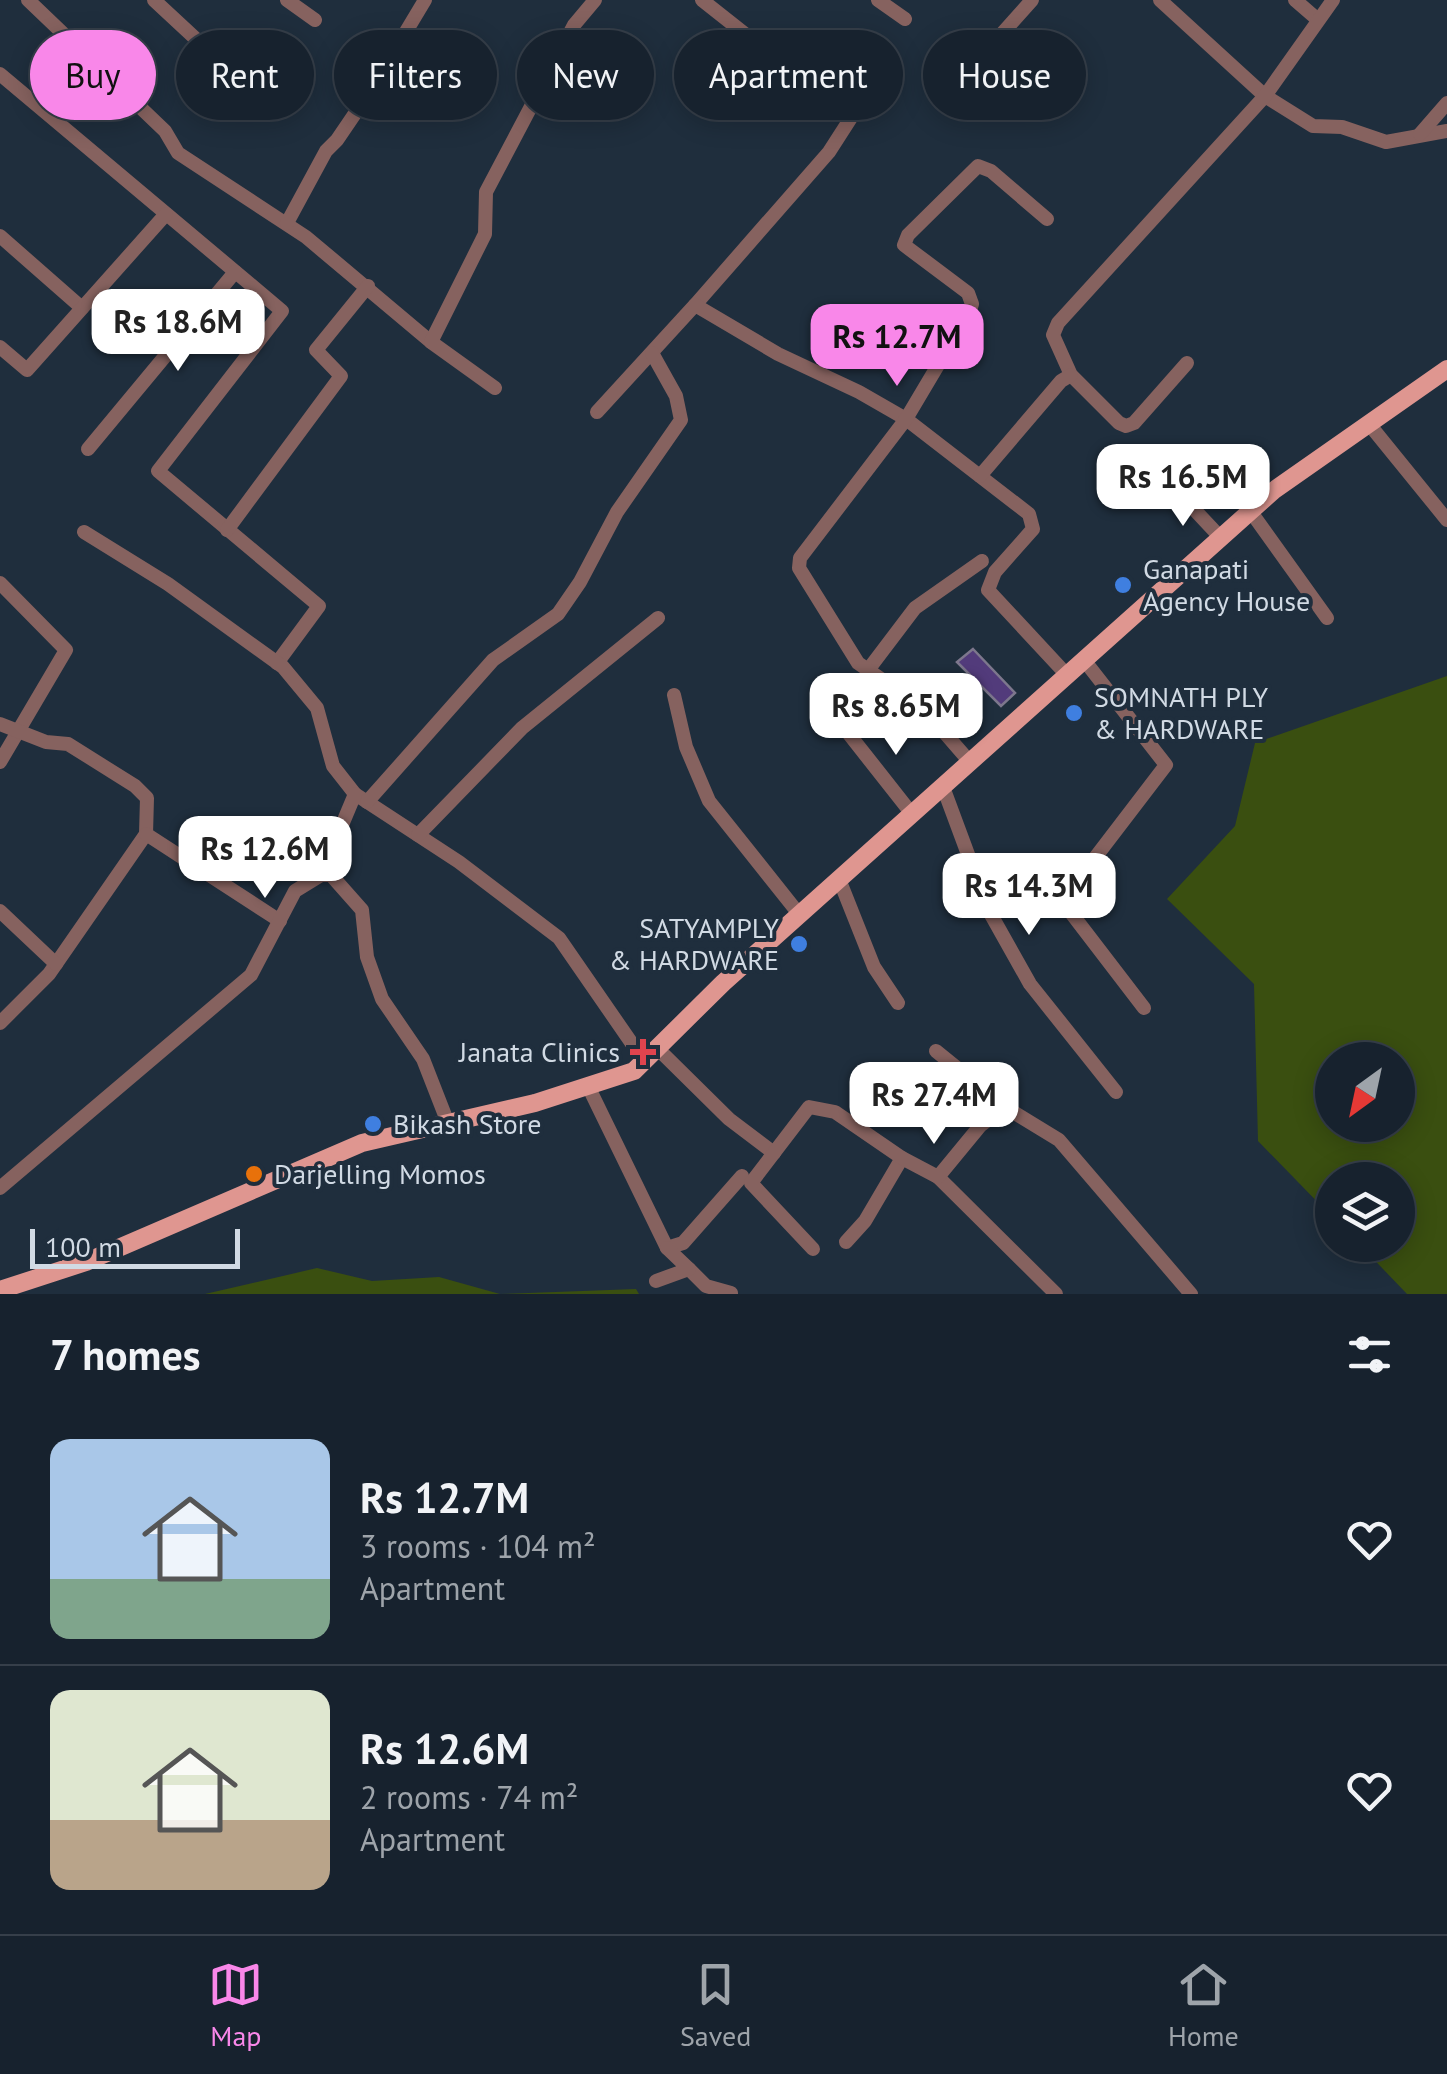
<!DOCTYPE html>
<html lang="en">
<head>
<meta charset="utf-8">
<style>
  :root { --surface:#17222e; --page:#242f3a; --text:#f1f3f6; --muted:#9ea4aa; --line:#363f4a; --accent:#f987e9 }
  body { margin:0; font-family:"PT Sans",sans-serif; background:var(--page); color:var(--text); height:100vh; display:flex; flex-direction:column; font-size:38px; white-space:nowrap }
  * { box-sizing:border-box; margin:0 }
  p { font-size:32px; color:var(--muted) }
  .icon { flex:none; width:55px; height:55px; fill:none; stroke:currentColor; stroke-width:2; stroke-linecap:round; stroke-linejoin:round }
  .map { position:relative; height:1294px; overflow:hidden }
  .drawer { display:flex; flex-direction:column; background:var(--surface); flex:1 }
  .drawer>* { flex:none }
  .banner { position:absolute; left:30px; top:30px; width:1388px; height:90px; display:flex; gap:20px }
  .needle { width:65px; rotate:213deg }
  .controls { position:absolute; left:1315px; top:1042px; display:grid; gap:20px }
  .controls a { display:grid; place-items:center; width:100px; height:100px; border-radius:50%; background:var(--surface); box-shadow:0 5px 25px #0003,0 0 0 2px var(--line); font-size:50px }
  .scale { position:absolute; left:30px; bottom:25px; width:210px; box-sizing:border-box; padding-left:10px; border:5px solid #d1dae4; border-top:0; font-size:28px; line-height:35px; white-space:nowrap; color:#d1dae4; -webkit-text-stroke:8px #1f2e3d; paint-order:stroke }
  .price { position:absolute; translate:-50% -85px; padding:0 22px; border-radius:20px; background:#fff; color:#222; font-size:32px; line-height:65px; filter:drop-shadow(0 2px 5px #0008) }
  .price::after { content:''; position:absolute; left:50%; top:60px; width:30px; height:22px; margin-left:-15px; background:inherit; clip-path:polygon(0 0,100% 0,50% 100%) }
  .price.current { background:var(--accent); color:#111 }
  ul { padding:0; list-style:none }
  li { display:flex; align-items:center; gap:30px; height:250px; padding:0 50px }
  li+li { border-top:2px solid var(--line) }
  li span { display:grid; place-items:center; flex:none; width:280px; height:200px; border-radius:20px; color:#555 }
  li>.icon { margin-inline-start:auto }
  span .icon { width:120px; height:120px; fill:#fffc; stroke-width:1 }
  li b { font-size:42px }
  h2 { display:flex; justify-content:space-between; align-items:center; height:120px; padding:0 50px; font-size:42px }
  .tag { padding:0 35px; border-radius:45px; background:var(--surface); box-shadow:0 5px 25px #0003,0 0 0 2px var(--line); font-size:35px; line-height:90px }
  .tag.current { background:var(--accent); color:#111 }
  .menu { display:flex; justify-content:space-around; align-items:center; height:140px; border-top:2px solid var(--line); background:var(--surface); font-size:28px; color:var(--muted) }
  .menu a { display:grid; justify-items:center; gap:5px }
  .menu .current { color:var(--accent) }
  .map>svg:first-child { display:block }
</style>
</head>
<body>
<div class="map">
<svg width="1447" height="1294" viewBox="0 0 1447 1294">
  <rect width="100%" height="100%" fill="#1f2e3d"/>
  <g fill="#3a4f10" fill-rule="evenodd">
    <path d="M1447 676V1294H1407L1360 1245H1398V1180H1332V1217L1258 1141 1254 984 1167 899 1235 826 1255 743ZM1332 1060H1398V1125H1332Z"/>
    <path d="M317 1268 372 1281 439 1277 500 1294 636 1289 639 1294H205Z"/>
  </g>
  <path fill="#523b7b" stroke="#7d778d" stroke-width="2.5" d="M973 649 1015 693 1001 706 957 662Z"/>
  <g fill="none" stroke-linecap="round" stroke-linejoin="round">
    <g stroke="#86625f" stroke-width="14">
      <path d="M28 0 165 131 178 153 306 237 431 342"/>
      <path d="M154 0 239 79"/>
      <path d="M287 0 315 20"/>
      <path d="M878 0 905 19"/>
      <path d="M1160 0 1265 96 1313 126 1342 127 1386 142 1447 131"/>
      <path d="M1295 0 1317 19"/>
      <path d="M991 46 1032 0"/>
      <path d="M0 74 282 311 158 471 319 606 277 663"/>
      <path d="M1420 134 1447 103"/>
      <path d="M287 223 326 151 337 140 371 90 425 0"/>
      <path d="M0 236 82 308"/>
      <path d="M695 305 829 152 856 110 745 34 702 0"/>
      <path d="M0 347 27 370 166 214"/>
      <path d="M1187 363 1134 423 1126 426 1119 423 1071 375 1053 335 1058 323 1265 96 1333 0"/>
      <path d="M495 388 431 342 485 234 486 192 574 25 595 0"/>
      <path d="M597 412 695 305 778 354 859 392 906 419 1029 514 1033 529 995 572 988 590 1067 675"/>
      <path d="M1369 424 1447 520"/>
      <path d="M88 449 235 272"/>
      <path d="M980 476 1061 381 1071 375"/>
      <path d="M1176 490 1221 538"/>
      <path d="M1251 512 1327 618"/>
      <path d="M227 530 341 376 316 350 368 286"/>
      <path d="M84 532 168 584 283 667 317 708 333 766 355 794 459 862 559 938 644 1061"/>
      <path d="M0 583 66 650 0 762"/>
      <path d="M1084 660 1166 765 1062 901 1144 1008"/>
      <path d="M868 670 915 608 982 561"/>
      <path d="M674 695 686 747 709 801 799 914"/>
      <path d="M0 724 46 742 68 744 135 786 147 798 146 834 49 974 0 1023"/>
      <path d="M845 729 912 814"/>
      <path d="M970 762 924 709 858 663 799 568 800 558 906 419 969 313 972 304 968 293 904 245 908 235 978 166 991 171 1047 219"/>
      <path d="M943 787 989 911 1030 984 1116 1092"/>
      <path d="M367 802 493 660 558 614 580 582 617 512 681 420 676 396 652 353"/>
      <path d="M146 834 280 921"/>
      <path d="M418 835 522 728 658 618"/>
      <path d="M321 875 355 794"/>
      <path d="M839 879 874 967 898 1003"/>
      <path d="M0 911 56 964"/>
      <path d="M657 1048 729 1119 774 1153"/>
      <path d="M936 1051 1005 1107"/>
      <path d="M588 1086 667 1248 683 1243 742 1176"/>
      <path d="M938 1177 1056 1294"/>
      <path d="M0 1188 251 975 295 891 321 875H331L362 910 367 957 382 999 423 1059 448 1123"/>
      <path d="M846 1242 865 1221 902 1158"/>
      <path d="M813 1249 751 1183 809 1107 835 1112 902 1158 938 1177 980 1126 1005 1107 1059 1140 1191 1294"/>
      <path d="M689 1269 706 1286 731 1293"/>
      <path d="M656 1281 689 1269 667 1248"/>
    </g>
    <path stroke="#df9690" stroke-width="18" d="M0 1290 86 1262 362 1143 535 1103 634 1071 723 983 1273 491 1447 369"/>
  </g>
  <g fill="#3f7fe0" stroke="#1f2e3d" stroke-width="4">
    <circle cx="1123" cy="585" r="10"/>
    <circle cx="1074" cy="713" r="10"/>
    <circle cx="799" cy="944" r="10"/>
    <circle cx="373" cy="1124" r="10"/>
  </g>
  <path fill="#e0444e" stroke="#1f2e3d" stroke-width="4" d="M638 1037h10v10h10v10h-10v10h-10v-10h-10v-10h10z"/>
  <circle fill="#e8710a" stroke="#1f2e3d" stroke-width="4" cx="254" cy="1174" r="10"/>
  <g text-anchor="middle" stroke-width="8" stroke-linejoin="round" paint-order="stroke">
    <g font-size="28" fill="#d1dae4" stroke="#1f2e3d" text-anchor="start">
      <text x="1143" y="579">Ganapati<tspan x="1143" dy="32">Agency House</tspan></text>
      <text x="1094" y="707">SOMNATH PLY<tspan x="1094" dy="32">&amp; HARDWARE</tspan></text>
      <text x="779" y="938" text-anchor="end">SATYAMPLY<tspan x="779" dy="32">&amp; HARDWARE</tspan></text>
      <text x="620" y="1062" text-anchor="end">Janata Clinics</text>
      <text x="393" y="1134">Bikash Store</text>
      <text x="274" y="1184">Darjelling Momos</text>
    </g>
  </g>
</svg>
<div class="controls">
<a><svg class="needle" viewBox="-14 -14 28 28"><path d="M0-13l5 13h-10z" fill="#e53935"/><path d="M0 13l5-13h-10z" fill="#9ea4aa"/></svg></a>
<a><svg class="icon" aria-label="layers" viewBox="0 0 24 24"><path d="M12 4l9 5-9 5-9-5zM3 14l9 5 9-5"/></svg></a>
</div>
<div class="scale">100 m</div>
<b class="price" style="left:178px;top:374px">Rs 18.6M</b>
<b class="price current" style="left:897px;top:389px">Rs 12.7M</b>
<b class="price" style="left:1183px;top:529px">Rs 16.5M</b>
<b class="price" style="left:896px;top:758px">Rs 8.65M</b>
<b class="price" style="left:265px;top:901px">Rs 12.6M</b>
<b class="price" style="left:1029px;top:938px">Rs 14.3M</b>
<b class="price" style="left:934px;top:1147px">Rs 27.4M</b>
<div class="banner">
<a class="tag current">Buy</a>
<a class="tag">Rent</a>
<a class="tag">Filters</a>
<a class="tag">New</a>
<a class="tag">Apartment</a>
<a class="tag">House</a>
</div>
</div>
<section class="drawer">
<h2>7 homes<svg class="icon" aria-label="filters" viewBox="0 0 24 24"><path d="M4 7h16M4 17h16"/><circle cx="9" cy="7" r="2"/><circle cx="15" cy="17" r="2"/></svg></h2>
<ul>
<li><span style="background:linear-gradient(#a9c7e8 70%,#7fa58c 0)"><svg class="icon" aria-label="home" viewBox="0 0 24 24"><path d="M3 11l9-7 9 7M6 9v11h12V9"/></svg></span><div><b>Rs 12.7M</b><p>3 rooms · 104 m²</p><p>Apartment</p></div><svg class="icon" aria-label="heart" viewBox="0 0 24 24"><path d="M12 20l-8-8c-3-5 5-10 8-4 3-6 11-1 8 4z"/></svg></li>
<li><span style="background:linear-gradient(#dfe7d0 65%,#b9a48a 0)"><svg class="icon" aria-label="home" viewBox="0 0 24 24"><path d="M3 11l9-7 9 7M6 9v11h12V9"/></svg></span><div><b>Rs 12.6M</b><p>2 rooms · 74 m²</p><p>Apartment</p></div><svg class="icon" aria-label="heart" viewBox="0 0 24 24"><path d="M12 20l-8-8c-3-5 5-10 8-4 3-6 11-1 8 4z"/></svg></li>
</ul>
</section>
<nav class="menu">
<a class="current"><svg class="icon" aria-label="map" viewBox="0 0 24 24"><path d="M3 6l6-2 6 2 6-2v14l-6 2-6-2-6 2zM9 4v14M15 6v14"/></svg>Map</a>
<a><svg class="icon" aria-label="saved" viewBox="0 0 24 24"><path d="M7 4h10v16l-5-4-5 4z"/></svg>Saved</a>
<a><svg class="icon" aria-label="home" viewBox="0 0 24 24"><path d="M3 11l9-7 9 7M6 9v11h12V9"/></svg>Home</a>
</nav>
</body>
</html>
